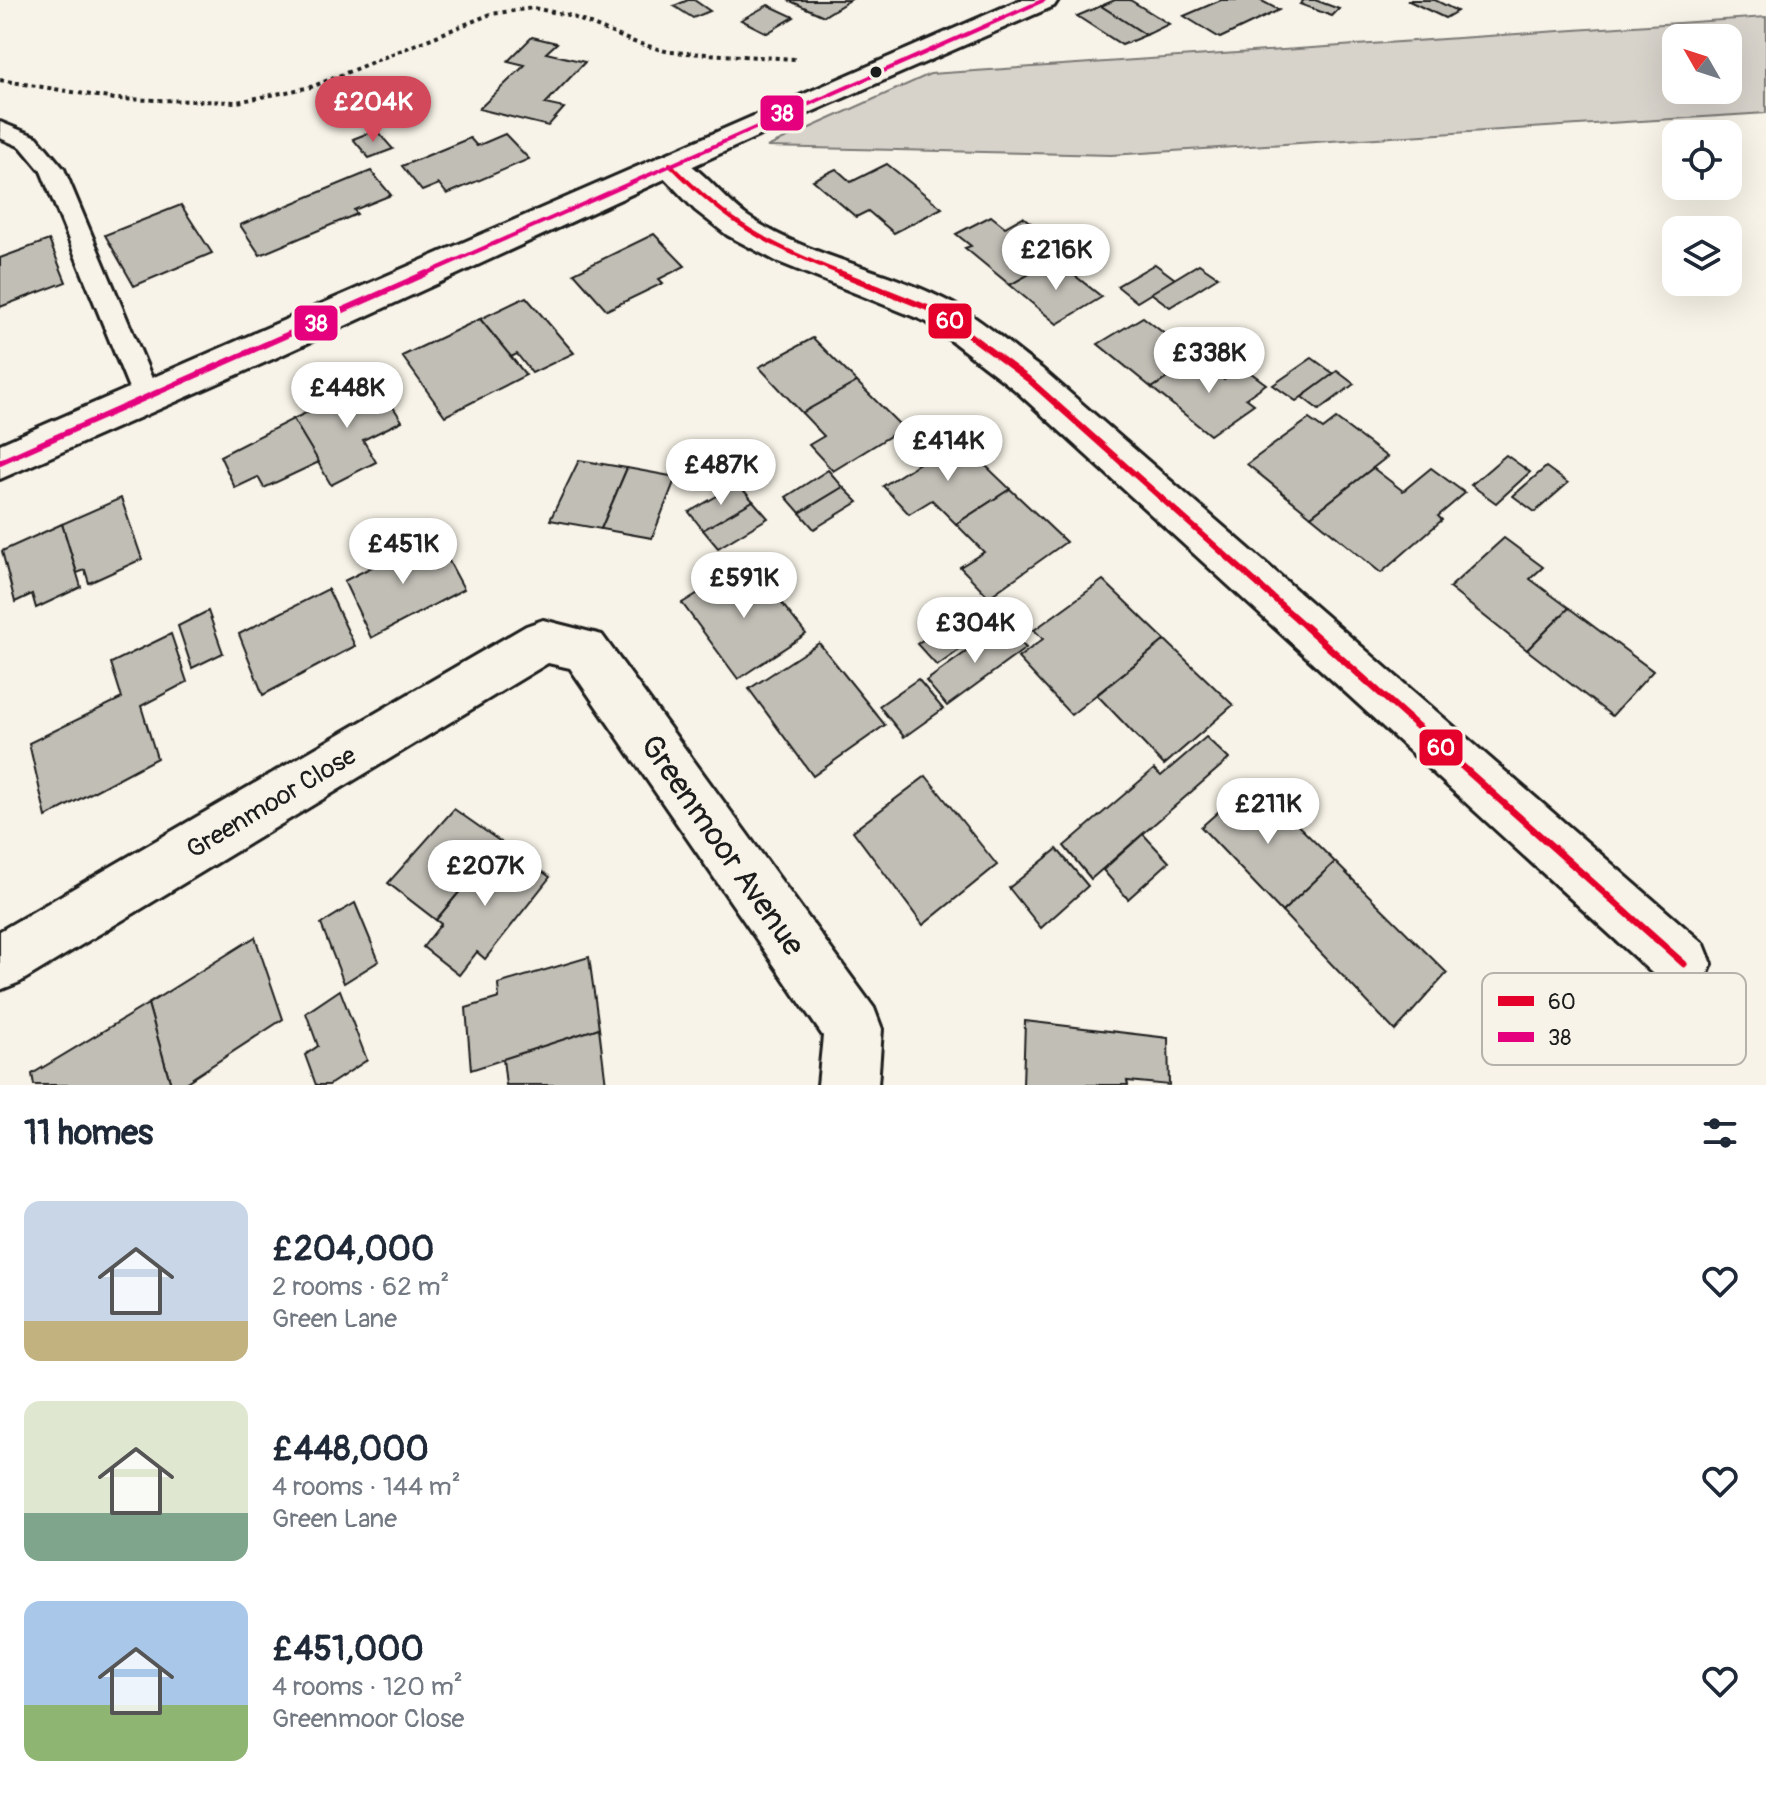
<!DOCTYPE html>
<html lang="en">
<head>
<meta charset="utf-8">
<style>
  :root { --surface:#fff; --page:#f6f6f7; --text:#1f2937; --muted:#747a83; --accent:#d1495b }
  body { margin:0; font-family:Pangolin,sans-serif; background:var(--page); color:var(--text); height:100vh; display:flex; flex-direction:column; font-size:30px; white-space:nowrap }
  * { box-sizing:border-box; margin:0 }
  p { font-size:26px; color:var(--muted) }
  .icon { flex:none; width:44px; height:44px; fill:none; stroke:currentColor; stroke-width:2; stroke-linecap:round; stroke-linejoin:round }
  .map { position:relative; height:1085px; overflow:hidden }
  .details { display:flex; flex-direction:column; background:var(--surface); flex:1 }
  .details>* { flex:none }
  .needle { width:52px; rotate:309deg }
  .fabs { position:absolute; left:1662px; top:24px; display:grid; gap:16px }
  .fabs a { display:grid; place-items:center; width:80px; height:80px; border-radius:16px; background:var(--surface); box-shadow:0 8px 32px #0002; font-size:40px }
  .price { position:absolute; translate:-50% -68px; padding:0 18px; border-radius:28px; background:#fff; color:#222; font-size:26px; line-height:52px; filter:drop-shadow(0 2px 4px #0008) }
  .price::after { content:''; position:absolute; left:50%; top:48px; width:24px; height:18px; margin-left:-12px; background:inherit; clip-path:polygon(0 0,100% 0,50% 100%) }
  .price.selected { background:var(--accent); color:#fff }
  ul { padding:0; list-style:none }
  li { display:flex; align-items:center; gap:24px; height:200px; padding:0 24px }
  li span { display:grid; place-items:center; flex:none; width:224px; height:160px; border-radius:16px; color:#555 }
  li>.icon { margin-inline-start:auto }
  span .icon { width:96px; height:96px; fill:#fffc; stroke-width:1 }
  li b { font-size:34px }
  h2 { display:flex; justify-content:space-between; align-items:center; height:96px; padding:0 24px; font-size:34px }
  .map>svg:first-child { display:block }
</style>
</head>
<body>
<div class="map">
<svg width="1766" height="1085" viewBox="0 0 1766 1085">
  <rect width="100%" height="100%" fill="#f7f3e8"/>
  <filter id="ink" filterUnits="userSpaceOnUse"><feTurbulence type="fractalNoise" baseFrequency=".0125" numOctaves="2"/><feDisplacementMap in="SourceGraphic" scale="16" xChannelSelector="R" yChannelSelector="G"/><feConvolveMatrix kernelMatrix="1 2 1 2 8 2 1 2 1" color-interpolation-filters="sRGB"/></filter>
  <g filter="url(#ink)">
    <path fill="#d7d3cb" stroke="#7a7874" stroke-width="2" fill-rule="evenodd" d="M1766 17V113L1111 155 767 147 930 74ZM1676 38H1728V90H1676Z"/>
    <g fill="#c0beb5" stroke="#1c1c1c" stroke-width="2">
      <path d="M688 0H694L710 11 693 18 674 6Z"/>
      <path d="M788 0H850L824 16Z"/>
      <path d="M1115 0H1130L1169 24 1146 35 1101 6Z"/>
      <path d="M1221 0H1260L1279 10 1220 38 1184 16Z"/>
      <path d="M1304 0H1315L1339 9 1332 16 1300 4Z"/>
      <path d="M1407 0H1435L1457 11 1445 18Z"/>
      <path d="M768 5 794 17 767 33 741 20Z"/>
      <path d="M1101 6 1146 35 1122 45 1077 16Z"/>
      <path d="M532 37 557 43 546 53 585 62 545 104 564 108 548 126 479 109 525 65 508 61Z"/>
      <path d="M376 130 393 149 369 158 353 139Z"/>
      <path d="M505 134 529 159 447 194 439 184 422 191 402 166 470 138 477 146Z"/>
      <path d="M887 164 942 208 894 233 868 211 856 217 813 180 836 169 851 182Z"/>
      <path d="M371 171 391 195 354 210 357 214 260 255 240 225Z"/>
      <path d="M181 205 212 253 134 286 105 235Z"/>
      <path d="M991 216 1005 227 1023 217 1068 252 1010 285 965 248 971 246 956 234Z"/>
      <path d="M654 234 685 266 659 279 663 283 607 310 574 273Z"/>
      <path d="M49 240 66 282 0 307V258Z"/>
      <path d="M1055 260 1102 297 1057 324 1010 285Z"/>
      <path d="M1155 264 1175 279 1137 302 1117 286Z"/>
      <path d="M1199 264 1218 277 1170 307 1151 293Z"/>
      <path d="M526 297 574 353 532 373 517 354 511 357 480 319Z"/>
      <path d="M1143 317 1197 359 1152 388 1098 344Z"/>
      <path d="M480 319 526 375 445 416 402 356Z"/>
      <path d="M813 338 857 382 802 413 759 367Z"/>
      <path d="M1312 358 1334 374 1296 401 1273 385Z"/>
      <path d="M1197 359 1224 380 1243 367 1266 384 1246 398 1254 404 1210 435 1152 388Z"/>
      <path d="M1337 371 1354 384 1319 410 1302 397Z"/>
      <path d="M376 380 402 421 363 440 376 462 331 485 293 419Z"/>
      <path d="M857 382 903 428 833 471 809 445 824 436 802 413Z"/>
      <path d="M293 419 319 462 264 488 258 477 235 488 220 456Z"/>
      <path d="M1309 419 1323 429 1336 419 1387 457 1311 516 1247 464Z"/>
      <path d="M958 439 1010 489 956 524 932 500 909 514 883 486Z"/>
      <path d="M1506 455 1530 472 1496 503 1471 485Z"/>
      <path d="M579 460 627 468 601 529 550 520Z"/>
      <path d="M1546 467 1568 483 1535 512 1513 496Z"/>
      <path d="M627 468 676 477 652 538 601 529Z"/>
      <path d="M1373 468 1403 491 1431 468 1465 493 1438 516 1442 520 1381 573 1311 516Z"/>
      <path d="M828 470 843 487 800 513 786 497Z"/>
      <path d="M738 484 753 501 703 530 689 512Z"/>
      <path d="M843 487 858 502 814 529 800 513Z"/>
      <path d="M1010 489 1066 542 989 597 960 567 984 552 956 524Z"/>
      <path d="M121 498 142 559 89 583 85 570 77 573 62 524Z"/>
      <path d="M753 501 768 518 718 548 703 530Z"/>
      <path d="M62 524 81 587 36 608 32 594 15 602 2 551Z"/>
      <path d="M435 535 464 589 371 638 344 581Z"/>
      <path d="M1504 538 1543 567 1530 579 1569 608 1527 650 1449 588Z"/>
      <path d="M749 562 806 634 738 679 682 603Z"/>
      <path d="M1103 580 1165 640 1071 715 1018 658 1043 639 1034 630Z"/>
      <path d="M328 589 355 646 263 695 239 634Z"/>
      <path d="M978 602 997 623 937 666 917 644Z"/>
      <path d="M1569 608 1653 671 1612 716 1527 650Z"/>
      <path d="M208 611 223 653 192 668 178 626Z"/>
      <path d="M1003 625 1026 648 947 706 926 681Z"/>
      <path d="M171 634 187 682 141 706 157 758 46 817 29 743 122 698 111 663Z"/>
      <path d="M1165 640 1233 705 1164 765 1097 695Z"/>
      <path d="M819 643 885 725 813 776 749 689Z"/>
      <path d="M918 679 943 709 904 737 879 706Z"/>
      <path d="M1206 737 1229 759 1091 879 1064 846 1154 769 1161 776Z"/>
      <path d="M926 776 997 865 923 925 853 831Z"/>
      <path d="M1253 781 1335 862 1282 912 1201 827Z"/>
      <path d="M454 809 501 842 436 920 388 883Z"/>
      <path d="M1143 834 1169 862 1128 899 1103 870Z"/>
      <path d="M501 842 550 877 485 959 477 952 459 975 423 947 441 924 436 920Z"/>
      <path d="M1057 849 1088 886 1041 928 1009 888Z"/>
      <path d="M1335 862 1447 973 1395 1031 1282 912Z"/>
      <path d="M355 903 379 961 344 983 321 924Z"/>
      <path d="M255 937 283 1019 182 1085H171L148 1004Z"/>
      <path d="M589 957 599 1028 471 1070 466 1008 499 998 498 984Z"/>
      <path d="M340 990 367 1060 329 1085H316L305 1055 318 1046 306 1013Z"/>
      <path d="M148 1004 171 1085H34L32 1074Z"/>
      <path d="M1025 1021 1168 1038 1169 1085 1127 1081 1128 1085H1023Z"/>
      <path d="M599 1028 606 1085H506L503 1059Z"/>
    </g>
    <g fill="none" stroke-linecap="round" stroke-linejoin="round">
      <g stroke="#1c1c1c" stroke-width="6">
        <path id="lane" d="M0 122 37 137 64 169 161 400 157 408 147 411 137 408 41 171 21 147 0 138Z"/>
      </g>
      <g stroke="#1c1c1c" stroke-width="6">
        <g id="street">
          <path d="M670 154C696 160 725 202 750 218 812 259 889 269 953 304 984 321 1013 348 1042 369L1704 944 1712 964 1704 984 1684 992 1664 984 1014 389 927 322 776 261 727 235 695 210 658 171 654 164 658 157Z"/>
          <path d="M543 620 602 635 874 1008 882 1029 878 1085H818L823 1036 570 668 548 663 20 982 0 990V931L526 626Z"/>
        </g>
      </g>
      <g stroke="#1c1c1c" stroke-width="6">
        <path id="secondary" d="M1020 0H1058L1054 6 793 120 275 358 0 479V444Z"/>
      </g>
      <path stroke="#1c1c1c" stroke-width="4" stroke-dasharray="4 4" stroke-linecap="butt" d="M0 80 115 99 237 102 311 87 491 14 533 8 568 15 634 42 669 52 796 59"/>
      <use href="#lane" fill="#f7f3e8" fill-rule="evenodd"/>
      <use href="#street" fill="#f7f3e8" fill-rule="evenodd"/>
      <use href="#secondary" fill="#f7f3e8" fill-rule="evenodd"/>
      <g stroke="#f7f3e8" stroke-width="8">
        <path id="bus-1-far2" d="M670 164C730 225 766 244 845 275"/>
      </g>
      <g stroke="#f7f3e8" stroke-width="12">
        <path id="bus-1-far1" d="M840 273 940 313 1028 379 1308 629"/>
      </g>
      <g stroke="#f7f3e8" stroke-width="13">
        <path id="bus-1" d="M1306 627 1684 964"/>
      </g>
      <g stroke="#f7f3e8" stroke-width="8">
        <path id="bus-2-far1" d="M423 275 1044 0"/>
      </g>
      <g stroke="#f7f3e8" stroke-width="12">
        <path id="bus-2" d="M0 462 427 273"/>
      </g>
      <use href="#bus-1-far2" stroke="#e4002b" stroke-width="4"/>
      <use href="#bus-1-far1" stroke="#e4002b" stroke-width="6"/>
      <use href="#bus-1" stroke="#e4002b" stroke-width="7"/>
      <use href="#bus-2-far1" stroke="#e5007d" stroke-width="4"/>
      <use href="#bus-2" stroke="#e5007d" stroke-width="6"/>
    </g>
  </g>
  <circle fill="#1c1c1c" stroke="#f7f3e8" stroke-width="3" cx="876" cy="72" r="7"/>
  <g text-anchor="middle" stroke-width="7" stroke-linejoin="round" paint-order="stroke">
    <g font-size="26" fill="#1c1c1c" stroke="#f7f3e8">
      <text transform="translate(271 802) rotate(-31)" y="9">Greenmoor Close</text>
    </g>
    <g font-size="32" fill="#1c1c1c" stroke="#f7f3e8">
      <text transform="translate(723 845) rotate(55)" y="11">Greenmoor Avenue</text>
    </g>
  </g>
  <rect x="1482" y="973" width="264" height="92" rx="12" fill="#f7f3e8" stroke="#b5b2ab" stroke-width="2"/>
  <rect x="1498" y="996" width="36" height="10" fill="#e4002b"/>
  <rect x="1498" y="1032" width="36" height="10" fill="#e5007d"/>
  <g font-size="22" fill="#1c1c1c">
    <text x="1548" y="1009">60</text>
    <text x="1548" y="1045">38</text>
  </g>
  <g stroke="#f7f3e8" stroke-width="3">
    <rect x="759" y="94" width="46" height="38" rx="8" fill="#e5007d"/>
    <rect x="927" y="302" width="46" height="38" rx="8" fill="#e4002b"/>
    <rect x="293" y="304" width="46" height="38" rx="8" fill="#e5007d"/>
    <rect x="1418" y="728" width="46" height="39" rx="8" fill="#e4002b"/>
  </g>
  <g font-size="22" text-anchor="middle" font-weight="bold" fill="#fff">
    <text x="782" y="121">38</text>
    <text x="950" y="328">60</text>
    <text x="316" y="331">38</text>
    <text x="1441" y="755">60</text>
  </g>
</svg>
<div class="fabs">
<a><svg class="needle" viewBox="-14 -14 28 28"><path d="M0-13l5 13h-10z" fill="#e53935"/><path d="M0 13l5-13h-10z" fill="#747a83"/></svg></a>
<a><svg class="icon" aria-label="locate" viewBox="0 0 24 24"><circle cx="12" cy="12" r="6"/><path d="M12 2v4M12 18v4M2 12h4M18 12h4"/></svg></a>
<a><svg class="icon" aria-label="layers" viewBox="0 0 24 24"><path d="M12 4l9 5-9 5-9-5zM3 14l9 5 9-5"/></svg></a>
</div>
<b class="price selected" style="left:373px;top:144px">£204K</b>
<b class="price" style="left:1056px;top:292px">£216K</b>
<b class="price" style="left:1209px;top:395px">£338K</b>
<b class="price" style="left:347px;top:430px">£448K</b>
<b class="price" style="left:948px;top:483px">£414K</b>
<b class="price" style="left:721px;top:507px">£487K</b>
<b class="price" style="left:403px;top:586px">£451K</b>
<b class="price" style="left:744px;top:620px">£591K</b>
<b class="price" style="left:975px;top:665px">£304K</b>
<b class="price" style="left:1268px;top:846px">£211K</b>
<b class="price" style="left:485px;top:908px">£207K</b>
</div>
<section class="details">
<h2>11 homes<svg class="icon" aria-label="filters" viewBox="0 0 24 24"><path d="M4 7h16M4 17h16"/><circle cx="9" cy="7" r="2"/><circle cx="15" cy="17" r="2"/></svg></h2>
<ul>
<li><span style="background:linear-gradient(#c9d6e8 75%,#c2b280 0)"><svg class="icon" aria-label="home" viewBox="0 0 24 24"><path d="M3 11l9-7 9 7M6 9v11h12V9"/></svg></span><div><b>£204,000</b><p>2 rooms · 62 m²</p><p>Green Lane</p></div><svg class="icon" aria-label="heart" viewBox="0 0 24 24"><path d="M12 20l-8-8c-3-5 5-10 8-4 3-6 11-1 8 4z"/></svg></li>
<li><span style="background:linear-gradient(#dfe7d0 70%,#7fa58c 0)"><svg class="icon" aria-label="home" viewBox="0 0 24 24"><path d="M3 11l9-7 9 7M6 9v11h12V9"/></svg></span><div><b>£448,000</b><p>4 rooms · 144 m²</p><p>Green Lane</p></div><svg class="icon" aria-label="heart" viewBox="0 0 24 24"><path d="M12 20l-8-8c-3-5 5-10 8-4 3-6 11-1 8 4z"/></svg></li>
<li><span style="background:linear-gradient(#a9c7e8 65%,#8fb573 0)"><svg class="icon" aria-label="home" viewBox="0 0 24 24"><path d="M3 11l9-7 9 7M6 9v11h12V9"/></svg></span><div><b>£451,000</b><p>4 rooms · 120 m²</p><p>Greenmoor Close</p></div><svg class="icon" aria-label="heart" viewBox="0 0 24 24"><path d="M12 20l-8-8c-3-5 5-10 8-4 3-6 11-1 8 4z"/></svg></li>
</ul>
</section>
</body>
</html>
